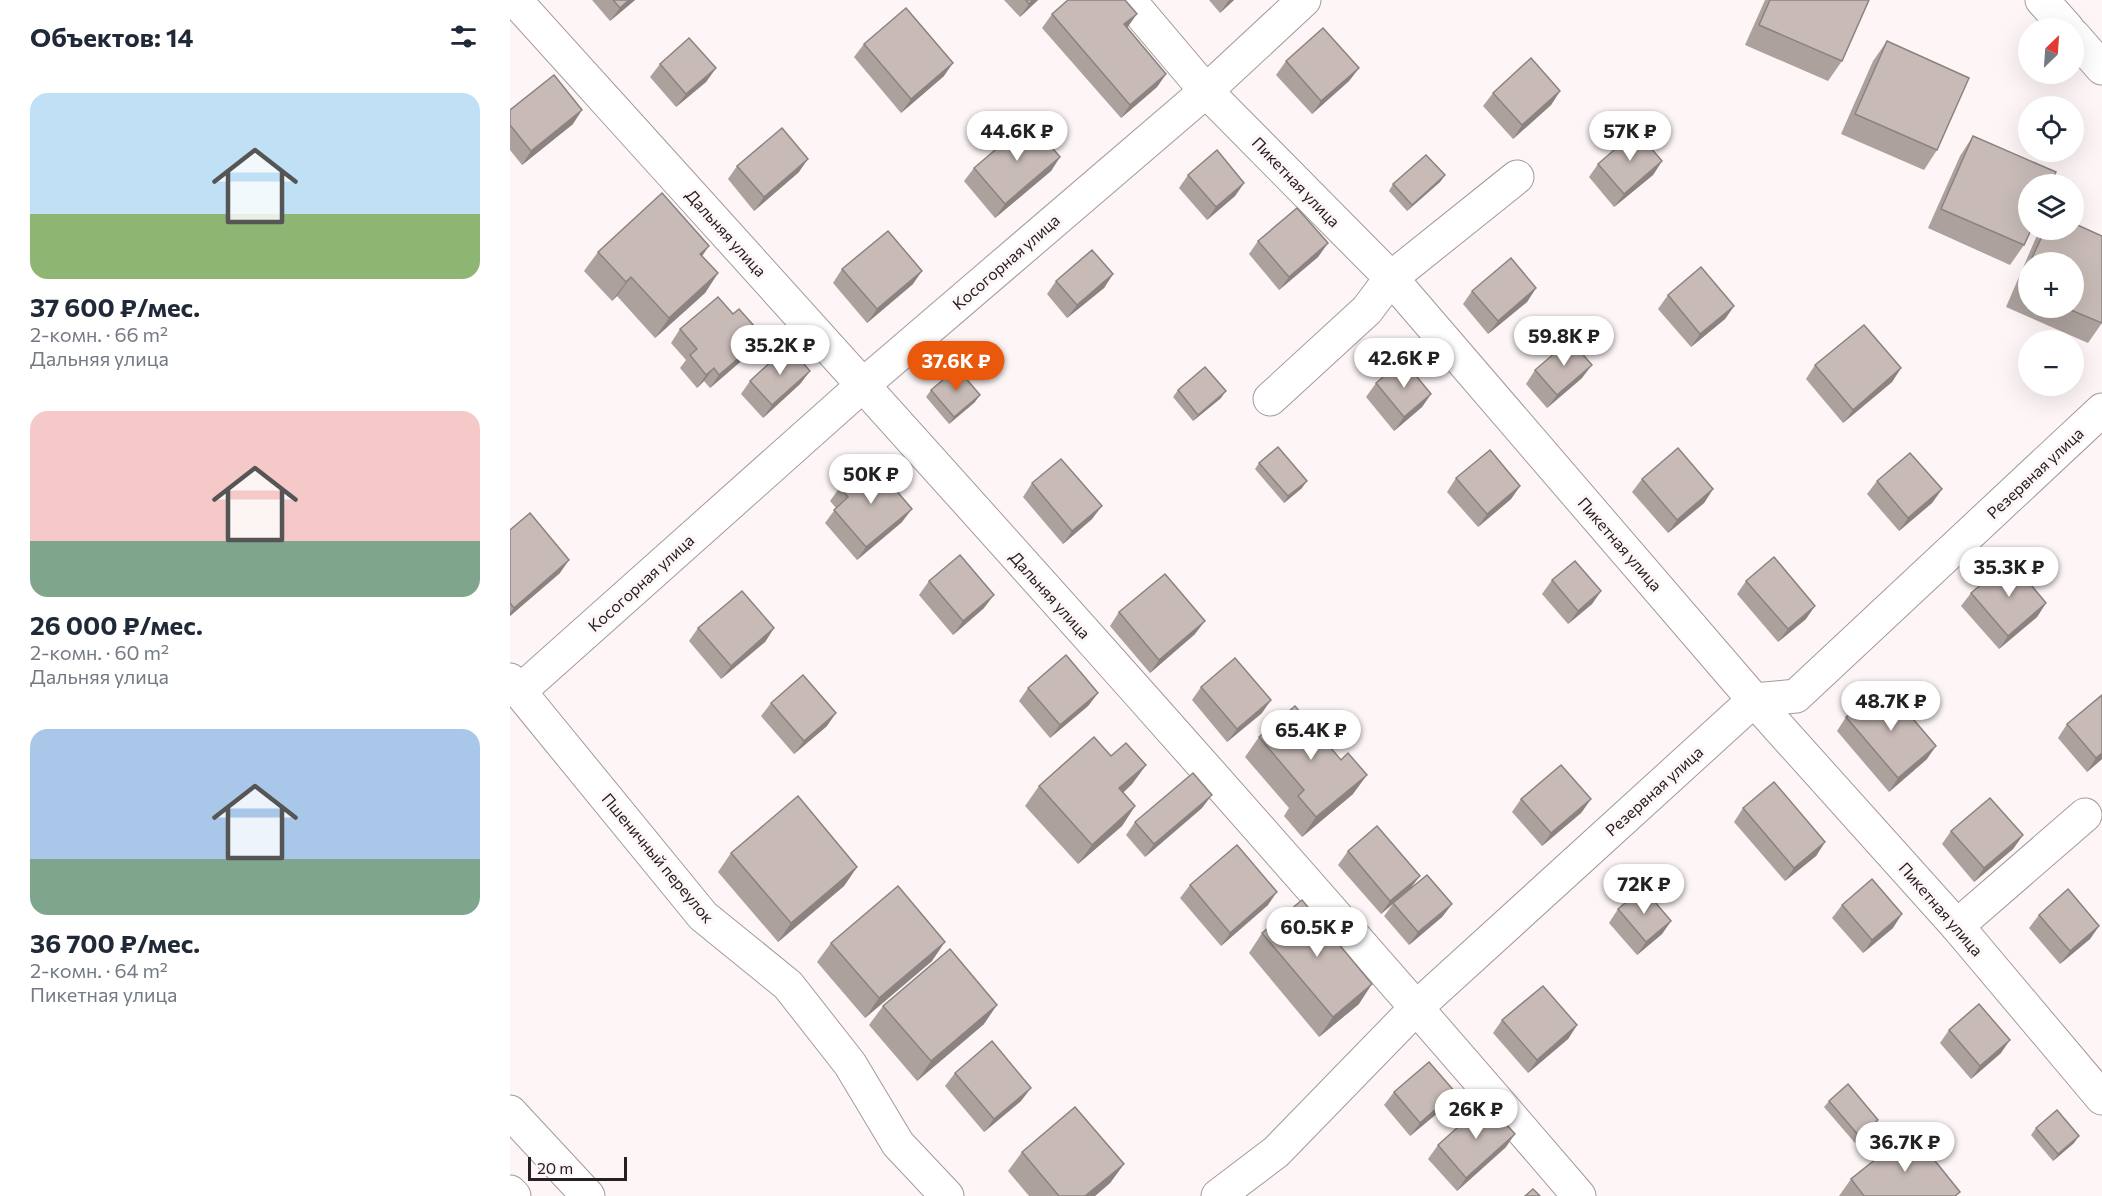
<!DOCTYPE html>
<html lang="ru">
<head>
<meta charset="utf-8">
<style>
  :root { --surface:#fff; --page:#f6f6f7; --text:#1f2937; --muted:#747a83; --accent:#ea580c }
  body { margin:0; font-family:Commissioner,sans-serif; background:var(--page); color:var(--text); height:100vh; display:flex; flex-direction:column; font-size:22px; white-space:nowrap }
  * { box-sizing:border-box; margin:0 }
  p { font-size:20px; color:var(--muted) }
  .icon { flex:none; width:33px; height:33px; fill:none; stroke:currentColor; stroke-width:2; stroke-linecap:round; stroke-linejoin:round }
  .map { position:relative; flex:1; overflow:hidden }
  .panel { display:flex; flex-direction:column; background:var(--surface); width:510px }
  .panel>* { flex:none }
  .needle { width:39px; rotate:25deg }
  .buttons { position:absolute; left:1508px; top:18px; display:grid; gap:12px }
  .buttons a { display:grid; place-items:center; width:66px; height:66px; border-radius:50%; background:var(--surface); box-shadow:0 6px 24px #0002; font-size:30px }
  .scale { position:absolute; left:18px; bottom:15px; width:99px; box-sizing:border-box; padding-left:6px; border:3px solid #252021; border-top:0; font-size:16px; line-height:21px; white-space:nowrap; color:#252021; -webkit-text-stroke:4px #fdf5f6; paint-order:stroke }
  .price { position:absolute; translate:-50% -51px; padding:0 14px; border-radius:21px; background:#fff; color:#222; font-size:20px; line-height:39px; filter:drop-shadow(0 2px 3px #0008) }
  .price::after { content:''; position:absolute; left:50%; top:36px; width:18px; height:14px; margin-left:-9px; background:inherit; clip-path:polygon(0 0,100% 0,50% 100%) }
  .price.on { background:var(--accent); color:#fff }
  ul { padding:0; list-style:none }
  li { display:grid; align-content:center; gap:12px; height:318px; padding:0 30px }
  li span { display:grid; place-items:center; height:186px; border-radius:18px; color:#555 }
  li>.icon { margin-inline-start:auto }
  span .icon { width:108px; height:108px; fill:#fffc; stroke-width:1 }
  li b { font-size:26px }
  h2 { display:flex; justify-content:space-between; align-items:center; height:72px; padding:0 30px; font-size:26px }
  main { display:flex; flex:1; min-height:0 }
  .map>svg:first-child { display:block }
</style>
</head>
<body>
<main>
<section class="panel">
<h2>Объектов: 14<svg class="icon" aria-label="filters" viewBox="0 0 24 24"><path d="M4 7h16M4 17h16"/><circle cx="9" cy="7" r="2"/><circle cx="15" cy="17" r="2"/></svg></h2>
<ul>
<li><span style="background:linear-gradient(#bfe0f5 65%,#8fb573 0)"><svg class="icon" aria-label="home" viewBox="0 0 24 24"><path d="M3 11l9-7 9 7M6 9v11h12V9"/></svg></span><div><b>37 600 ₽/мес.</b><p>2-комн. · 66 m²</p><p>Дальняя улица</p></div></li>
<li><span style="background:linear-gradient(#f6c9c9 70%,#7fa58c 0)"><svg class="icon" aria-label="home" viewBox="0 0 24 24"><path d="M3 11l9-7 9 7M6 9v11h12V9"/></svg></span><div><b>26 000 ₽/мес.</b><p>2-комн. · 60 m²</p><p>Дальняя улица</p></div></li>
<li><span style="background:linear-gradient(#a9c7e8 70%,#7fa58c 0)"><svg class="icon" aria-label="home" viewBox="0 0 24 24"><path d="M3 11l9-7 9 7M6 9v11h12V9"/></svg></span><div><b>36 700 ₽/мес.</b><p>2-комн. · 64 m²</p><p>Пикетная улица</p></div></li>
</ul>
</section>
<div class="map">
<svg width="1592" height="1196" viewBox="0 0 1592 1196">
  <rect width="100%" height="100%" fill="#fdf5f6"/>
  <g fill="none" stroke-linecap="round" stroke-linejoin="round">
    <g stroke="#a5999b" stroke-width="35">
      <g id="minor">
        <path d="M5 0C363 396 722 791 1069 1196"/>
        <path d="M619 0 696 91 881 278 1244 700 1447 926 1592 1098"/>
        <path d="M1532 0 1557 28"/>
        <path d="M1563 35 1592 68"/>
        <path d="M760 399 857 310 881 278 1007 177"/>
        <path d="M0 680 193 916 278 985 340 1064 388 1144 437 1196"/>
        <path d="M10 691 353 385 696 91 794 0"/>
        <path d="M1447 926 1575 815"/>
        <path d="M708 1196 766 1152 907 1007 1244 700 1286 696 1592 410"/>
      </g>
    </g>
    <g stroke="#a5999b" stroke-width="35">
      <g id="major">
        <path d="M0 1112 78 1196"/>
        <path d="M0 1192 4 1196"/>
      </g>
    </g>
    <use href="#minor" stroke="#fff" stroke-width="33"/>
    <use href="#major" stroke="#fff" stroke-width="33"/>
  </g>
  <g fill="#aca19d" fill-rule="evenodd">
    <path d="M82 0H125L100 21Z"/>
    <path d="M494 0H528L510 17Z"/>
    <path d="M699 0H724L710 13Z"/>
    <path d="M1255 0H1359L1332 61 1318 81 1235 45Z"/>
    <path d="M542 14 617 28 656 74 647 87 611 118 532 28Z"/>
    <path d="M1377 41 1427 150 1414 170 1331 134 1363 61Z"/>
    <path d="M354 44 434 76 391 113 344 57Z"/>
    <path d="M776 61 849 68 839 81 802 114 766 75Z"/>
    <path d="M150 64 206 68 196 82 166 107 140 77Z"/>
    <path d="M1050 91 1041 105 1003 139 973 106 983 93Z"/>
    <path d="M0 110 63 124 12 165 0 150Z"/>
    <path d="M1463 136 1514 245 1500 265 1418 228 1450 156Z"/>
    <path d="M550 157 541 171 485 218 454 181 464 168Z"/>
    <path d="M1152 161 1143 175 1104 207 1079 177 1088 164Z"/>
    <path d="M227 166 289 172 244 211 218 179Z"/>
    <path d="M678 175 734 183 725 196 697 220 669 188Z"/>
    <path d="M935 175 930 182 897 211 879 191 883 184Z"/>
    <path d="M1531 230H1563L1592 323 1578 343 1496 307 1528 233ZM1518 262H1563V308H1518Z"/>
    <path d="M748 241 818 243 808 257 769 290 739 254Z"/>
    <path d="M88 252 192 256 208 273 195 293 145 338 107 296 102 301 74 271Z"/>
    <path d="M332 269 403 284 357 323 323 283Z"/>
    <path d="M603 274 594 288 557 318 537 294 546 281Z"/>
    <path d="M1026 288 1017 302 978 334 953 304 962 291Z"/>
    <path d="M1158 295 1224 306 1215 319 1181 347 1148 309Z"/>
    <path d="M170 329 240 335 246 343 237 356 200 388 194 381 187 388 170 368 176 360 161 343Z"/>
    <path d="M1305 365 1391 368 1382 382 1333 423 1296 379Z"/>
    <path d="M1025 370 1072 378 1037 408 1016 384Z"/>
    <path d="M300 371 290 384 253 418 231 394 240 381Z"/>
    <path d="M866 383 921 394 912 407 884 431 856 397Z"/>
    <path d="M421 390 465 402 439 424 416 397Z"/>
    <path d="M668 390 711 398 683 421 663 397Z"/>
    <path d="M749 463 792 488 774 503 745 469Z"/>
    <path d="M946 478 1010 486 1001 499 968 527 937 492Z"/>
    <path d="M1132 479 1203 489 1194 503 1158 533 1122 492Z"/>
    <path d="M1367 481 1432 489 1422 503 1389 531 1357 494Z"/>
    <path d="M522 483 582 519 553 544 513 497Z"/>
    <path d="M330 487 392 522 347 560 315 523 326 508 320 501Z"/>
    <path d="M0 530 50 573 0 616Z"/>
    <path d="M1042 580 1091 591 1082 604 1058 624 1032 594Z"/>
    <path d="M419 581 474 608 443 635 409 595Z"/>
    <path d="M1236 581 1296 619 1268 642 1227 594Z"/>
    <path d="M1461 593 1536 603 1527 617 1489 649 1451 606Z"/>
    <path d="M609 612 685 634 640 673 600 626Z"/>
    <path d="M188 628H264L255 642 211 679 179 641Z"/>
    <path d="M691 687 752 713 717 742 682 700Z"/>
    <path d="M518 688 588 693 578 706 540 738 509 701Z"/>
    <path d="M261 703 317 726 284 754 251 716Z"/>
    <path d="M1336 717 1417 759 1379 792 1327 731Z"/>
    <path d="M1557 724 1592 759 1577 772 1548 738Z"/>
    <path d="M749 737 843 794 792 837 774 816 779 808 735 757Z"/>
    <path d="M601 756 636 765 622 784 613 793 625 806 612 826 568 864 515 806 529 786Z"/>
    <path d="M1011 799H1081L1071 813 1032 846 1002 812Z"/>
    <path d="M692 808 635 857 616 835 625 822Z"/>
    <path d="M1233 808 1315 842 1306 856 1275 881 1224 822Z"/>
    <path d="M1441 831 1513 835 1503 849 1464 882 1432 844Z"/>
    <path d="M838 851 901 888 942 904 932 917 899 945 874 916 883 904 871 914 828 865Z"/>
    <path d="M221 853 347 867 334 886 268 942 208 872Z"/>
    <path d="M680 885 758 905 711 946 670 898Z"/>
    <path d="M1332 905 1383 928 1353 953 1322 918Z"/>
    <path d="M1108 909 1161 921 1152 934 1127 955 1099 923Z"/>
    <path d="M1529 915 1589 926 1580 939 1550 964 1519 928Z"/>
    <path d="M752 933 849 1004 809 1037 739 953Z"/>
    <path d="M321 943 422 961 355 1018 307 962Z"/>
    <path d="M373 1006 474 1024 407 1081 359 1025Z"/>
    <path d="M992 1020 1067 1025 1058 1039 1018 1073 983 1033Z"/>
    <path d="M1439 1030 1491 1053 1461 1079 1430 1043Z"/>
    <path d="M445 1073 511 1101 474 1132 435 1086Z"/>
    <path d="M884 1092 936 1106 900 1136 874 1105Z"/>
    <path d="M1319 1101 1368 1120 1364 1127 1345 1143 1314 1107Z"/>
    <path d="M1526 1128 1564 1143 1543 1161 1521 1135Z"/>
    <path d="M928 1145 996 1147 947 1191 918 1159Z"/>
    <path d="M512 1152 614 1164 600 1183 585 1196H519L498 1171Z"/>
    <path d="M1341 1179 1447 1196H1329Z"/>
  </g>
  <g fill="#8c8380">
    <path d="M119 0H125L100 21 110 8Z"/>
    <path d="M523 0H528L510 17 519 4Z"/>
    <path d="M719 0H724L710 13Z"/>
    <path d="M627 14 617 28 614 24Z"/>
    <path d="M443 63 434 76 391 113 401 99Z"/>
    <path d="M206 68 196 82 166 107 176 94Z"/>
    <path d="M849 68 839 81 802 114 811 101Z"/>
    <path d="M656 74 647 87 611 118 620 105Z"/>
    <path d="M1050 91 1041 105 1003 139 1012 125Z"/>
    <path d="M72 110 63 124 12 165 21 151Z"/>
    <path d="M550 157 541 171 485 218 495 204Z"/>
    <path d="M298 159 289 172 244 211 254 197Z"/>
    <path d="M1152 161 1143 175 1104 207 1114 194Z"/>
    <path d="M935 175 930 182 897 211 902 205Z"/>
    <path d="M734 183 725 196 697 220 706 207Z"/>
    <path d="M818 243 808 257 769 290 779 277Z"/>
    <path d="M199 246 186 265 190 254Z"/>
    <path d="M412 271 403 284 357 323 367 309Z"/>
    <path d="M208 273 195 293 145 338 159 318Z"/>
    <path d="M603 274 594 288 557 318 567 305Z"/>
    <path d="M121 277 107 296 102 301 116 282Z"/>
    <path d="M1026 288 1017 302 978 334 988 321Z"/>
    <path d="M1224 306 1215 319 1181 347 1190 334Z"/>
    <path d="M246 343 237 356 200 388 209 375Z"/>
    <path d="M1082 365 1072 378 1037 408 1047 395Z"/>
    <path d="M204 368 194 381 187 388 196 375Z"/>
    <path d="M1391 368 1382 382 1333 423 1343 410Z"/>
    <path d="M300 371 290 384 253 418 262 405Z"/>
    <path d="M716 391 711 398 683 421 688 415Z"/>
    <path d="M921 394 912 407 884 431 894 417Z"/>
    <path d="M470 395 465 402 439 424 444 417Z"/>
    <path d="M797 481 792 488 774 503 778 496Z"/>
    <path d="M1010 486 1001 499 968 527 977 514Z"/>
    <path d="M1203 489 1194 503 1158 533 1167 520Z"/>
    <path d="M1432 489 1422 503 1389 531 1398 518Z"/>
    <path d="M592 506 582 519 553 544 562 531Z"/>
    <path d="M402 509 392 522 347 560 356 547Z"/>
    <path d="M59 560 50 573 0 616V613L4 608Z"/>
    <path d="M1091 591 1082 604 1058 624 1068 611Z"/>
    <path d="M484 595 474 608 443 635 453 621Z"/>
    <path d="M1536 603 1527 617 1489 649 1498 636Z"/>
    <path d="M1305 606 1296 619 1268 642 1278 629Z"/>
    <path d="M695 621 685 634 640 673 649 660Z"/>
    <path d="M264 628 255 642 211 679 221 666Z"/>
    <path d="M588 693 578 706 540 738 550 725Z"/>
    <path d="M761 700 752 713 717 742 727 729Z"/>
    <path d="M326 713 317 726 284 754 294 741Z"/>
    <path d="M1426 746 1417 759 1379 792 1388 778Z"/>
    <path d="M1592 753V759L1577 772 1586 758Z"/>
    <path d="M636 765 622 784 596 808 609 788Z"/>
    <path d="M857 775 843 794 792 837 806 817Z"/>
    <path d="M702 795 692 808 635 857 644 844Z"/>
    <path d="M1081 799 1071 813 1032 846 1041 833Z"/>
    <path d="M625 806 612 826 568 864 582 845Z"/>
    <path d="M1513 835 1503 849 1464 882 1474 868Z"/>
    <path d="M1315 842 1306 856 1275 881 1284 868Z"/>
    <path d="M347 867 334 886 268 942 281 923Z"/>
    <path d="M910 876 900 889 871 914 880 901Z"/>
    <path d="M767 892 758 905 711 946 720 933Z"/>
    <path d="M942 904 932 917 899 945 908 932Z"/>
    <path d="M1392 914 1383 928 1353 953 1362 940Z"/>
    <path d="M1161 921 1152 934 1127 955 1136 942Z"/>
    <path d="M1589 926 1580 939 1550 964 1560 951Z"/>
    <path d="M435 942 422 961 355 1018 369 998Z"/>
    <path d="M862 984 849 1004 809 1037 823 1017Z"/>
    <path d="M487 1005 474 1024 407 1081 421 1061Z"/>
    <path d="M1067 1025 1058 1039 1018 1073 1027 1060Z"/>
    <path d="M1500 1040 1491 1053 1461 1079 1470 1066Z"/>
    <path d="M521 1088 511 1101 474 1132 484 1119Z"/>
    <path d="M945 1092 936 1106 900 1136 910 1123Z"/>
    <path d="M1368 1120 1364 1127 1345 1143 1349 1136Z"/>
    <path d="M1005 1134 996 1147 947 1191 956 1178Z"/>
    <path d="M1569 1136 1564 1143 1543 1161 1548 1154Z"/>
    <path d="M614 1164 600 1183 585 1196H575Z"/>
  </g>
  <g fill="#c8bbb7" stroke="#8c8380" stroke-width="1.5">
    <path d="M103 0H119L110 8Z"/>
    <path d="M516 0H523L519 4Z"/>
    <path d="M558 0H615L627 14 614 24 656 74 620 105 542 14Z"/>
    <path d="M1260 0H1359L1332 61 1249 25Z"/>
    <path d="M396 8 443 63 401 99 354 44Z"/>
    <path d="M813 28 849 68 811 101 776 61Z"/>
    <path d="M179 38 206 68 176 94 150 64Z"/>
    <path d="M1377 41 1459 78 1427 150 1345 114Z"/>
    <path d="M1021 58 1050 91 1012 125 983 93Z"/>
    <path d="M44 75 72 110 21 151 0 125V110Z"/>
    <path d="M519 121 550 157 495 204 464 168Z"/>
    <path d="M272 128 298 159 254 197 227 166Z"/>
    <path d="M1126 131 1152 161 1114 194 1088 164Z"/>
    <path d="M1463 136 1546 172 1541 184H1518V230H1521L1514 245 1431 209Z"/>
    <path d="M707 150 734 183 706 207 678 175Z"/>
    <path d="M916 155 935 175 902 205 883 184Z"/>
    <path d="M152 193 199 246 190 254 208 273 159 318 121 277 116 282 88 252Z"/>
    <path d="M787 208 818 243 779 277 748 241Z"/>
    <path d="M1563 223 1592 236V323L1556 308H1563V262H1520L1535 230H1563Z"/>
    <path d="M378 231 412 271 367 309 332 269Z"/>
    <path d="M582 250 603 274 567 305 546 281Z"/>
    <path d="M1001 258 1026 288 988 321 962 291Z"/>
    <path d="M1191 267 1224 306 1190 334 1158 295Z"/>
    <path d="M1518 268V291L1509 287Z"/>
    <path d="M208 297 223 314 229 309 245 327 238 333 246 343 209 375 204 368 196 375 180 355 187 349 170 329Z"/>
    <path d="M1354 325 1391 368 1343 410 1305 365Z"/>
    <path d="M1060 340 1082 365 1047 395 1025 370Z"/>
    <path d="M278 346 300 371 262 405 240 381Z"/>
    <path d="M893 360 921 394 894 417 866 383Z"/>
    <path d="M695 367 716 391 688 415 668 390Z"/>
    <path d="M447 368 470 395 444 417 421 390Z"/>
    <path d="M768 447 797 481 778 496 749 463Z"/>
    <path d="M1168 448 1203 489 1167 520 1132 479Z"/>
    <path d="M980 450 1010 486 977 514 946 478Z"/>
    <path d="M1400 453 1432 489 1398 518 1367 481Z"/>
    <path d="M551 459 592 506 562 531 522 483Z"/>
    <path d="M361 461 402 509 356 547 324 510 338 497 330 487Z"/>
    <path d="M20 513 59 560 4 608 0 603V530Z"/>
    <path d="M450 555 484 595 453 621 419 581Z"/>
    <path d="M1264 557 1305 606 1278 629 1236 581Z"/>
    <path d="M1500 560 1536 603 1498 636 1461 593Z"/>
    <path d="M1065 561 1091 591 1068 611 1042 580Z"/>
    <path d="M655 574 695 621 649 660 609 612Z"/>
    <path d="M232 591 264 628 221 666 188 628Z"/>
    <path d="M556 655 588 693 550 725 518 688Z"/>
    <path d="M725 658 761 700 727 729 691 687Z"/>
    <path d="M293 675 326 713 294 741 261 703Z"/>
    <path d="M1374 685 1426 746 1388 778 1336 717Z"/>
    <path d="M1592 695V753L1586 758 1557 724Z"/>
    <path d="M785 706 831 760 838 753 857 775 806 817 788 796 794 790 749 737Z"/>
    <path d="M584 737 601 756 616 743 636 765 609 788 625 806 582 845 529 786Z"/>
    <path d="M1051 765 1081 799 1041 833 1011 799Z"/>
    <path d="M683 773 702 795 644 844 625 822Z"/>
    <path d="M1264 782 1315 842 1284 868 1233 808Z"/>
    <path d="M288 796 347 867 281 923 221 853Z"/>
    <path d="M1480 798 1513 835 1474 868 1441 831Z"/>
    <path d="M867 826 910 876 880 901 838 851Z"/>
    <path d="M727 845 767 892 720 933 680 885Z"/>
    <path d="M917 875 942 904 908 932 883 903Z"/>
    <path d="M1362 879 1392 914 1362 940 1332 905Z"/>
    <path d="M388 886 435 942 369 998 321 943Z"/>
    <path d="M1133 888 1161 921 1136 942 1108 909Z"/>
    <path d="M1558 889 1589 926 1560 951 1529 915Z"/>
    <path d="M792 900 862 984 823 1017 752 933Z"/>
    <path d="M440 949 487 1005 421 1061 373 1006Z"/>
    <path d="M1033 986 1067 1025 1027 1060 992 1020Z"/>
    <path d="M1469 1004 1500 1040 1470 1066 1439 1030Z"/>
    <path d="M482 1041 521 1088 484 1119 445 1073Z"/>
    <path d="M919 1062 945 1092 910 1123 884 1092Z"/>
    <path d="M1338 1084 1368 1120 1349 1136 1319 1101Z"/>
    <path d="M976 1102 1005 1134 956 1178 928 1145Z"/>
    <path d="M565 1107 614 1164 575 1196H549L512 1152Z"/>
    <path d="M1547 1110 1569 1136 1548 1154 1526 1128Z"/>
    <path d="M1401 1131 1450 1192 1445 1196H1354L1341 1179Z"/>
    <path d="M1023 1189 1030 1196H1015Z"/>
  </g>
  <g text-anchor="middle" stroke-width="6" stroke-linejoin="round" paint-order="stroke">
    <g font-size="16" fill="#252021" stroke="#fdf5f6">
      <text transform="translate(786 182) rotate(46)" y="6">Пикетная улица</text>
      <text transform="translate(216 233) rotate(48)" y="6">Дальняя улица</text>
      <text transform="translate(496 262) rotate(-41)" y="6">Косогорная улица</text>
      <text transform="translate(1525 473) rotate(-43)" y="6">Резервная улица</text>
      <text transform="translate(1110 544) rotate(49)" y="6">Пикетная улица</text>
      <text transform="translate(131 583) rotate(-42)" y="6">Косогорная улица</text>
      <text transform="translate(540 595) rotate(48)" y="6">Дальняя улица</text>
      <text transform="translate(1144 791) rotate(-42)" y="6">Резервная улица</text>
      <text transform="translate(148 858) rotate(50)" y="6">Пшеничный переулок</text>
      <text transform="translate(1431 909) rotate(49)" y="6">Пикетная улица</text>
    </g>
  </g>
</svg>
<div class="buttons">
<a><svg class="needle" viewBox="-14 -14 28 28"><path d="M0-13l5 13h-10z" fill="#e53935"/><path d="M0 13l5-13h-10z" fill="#747a83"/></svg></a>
<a><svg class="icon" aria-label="locate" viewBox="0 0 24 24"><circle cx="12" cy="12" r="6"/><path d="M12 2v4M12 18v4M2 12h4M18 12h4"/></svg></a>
<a><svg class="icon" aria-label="layers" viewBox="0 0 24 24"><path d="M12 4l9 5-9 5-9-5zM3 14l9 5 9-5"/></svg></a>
<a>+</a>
<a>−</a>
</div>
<div class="scale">20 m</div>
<b class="price" style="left:507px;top:162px">44.6K ₽</b>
<b class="price" style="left:1120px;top:162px">57K ₽</b>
<b class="price" style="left:1054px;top:367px">59.8K ₽</b>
<b class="price" style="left:270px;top:376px">35.2K ₽</b>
<b class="price" style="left:894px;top:389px">42.6K ₽</b>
<b class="price on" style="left:446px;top:392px">37.6K ₽</b>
<b class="price" style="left:361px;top:505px">50K ₽</b>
<b class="price" style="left:1499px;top:598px">35.3K ₽</b>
<b class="price" style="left:1381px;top:732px">48.7K ₽</b>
<b class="price" style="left:801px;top:761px">65.4K ₽</b>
<b class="price" style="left:1134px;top:915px">72K ₽</b>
<b class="price" style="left:807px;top:958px">60.5K ₽</b>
<b class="price" style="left:966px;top:1140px">26K ₽</b>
<b class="price" style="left:1395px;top:1173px">36.7K ₽</b>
</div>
</main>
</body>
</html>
